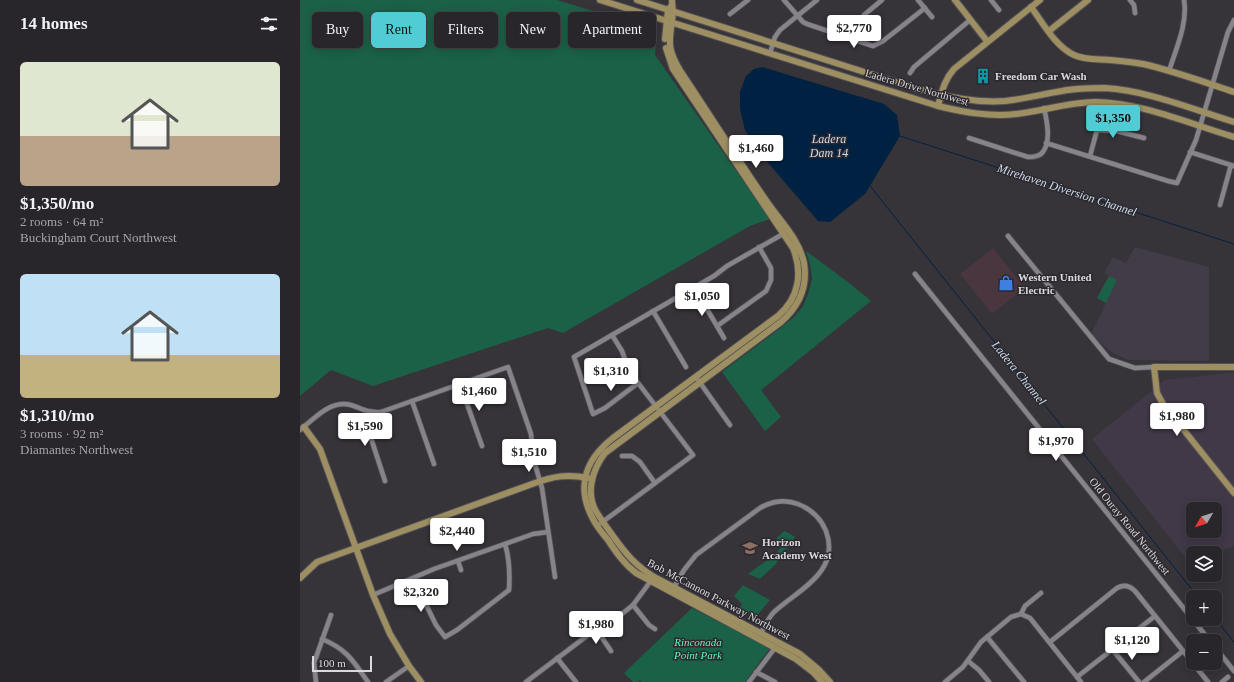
<!DOCTYPE html>
<html lang="en">
<head>
<meta charset="utf-8">
<style>
  :root { --surface:#28262b; --page:#302e33; --text:#f1f3f6; --muted:#a5a5a9; --line:#444347; --accent:#51ccd4 }
  body { margin:0; font-family:Georgia,serif; background:var(--page); color:var(--text); height:100vh; display:flex; flex-direction:column; font-size:15px; white-space:nowrap }
  * { box-sizing:border-box; margin:0 }
  p { font-size:13px; color:var(--muted) }
  .icon { flex:none; width:22px; height:22px; fill:none; stroke:currentColor; stroke-width:2; stroke-linecap:round; stroke-linejoin:round }
  .map { position:relative; flex:1; overflow:hidden }
  .sheet { display:flex; flex-direction:column; background:var(--surface); width:300px }
  .sheet>* { flex:none }
  .banner { position:absolute; left:12px; top:12px; width:380px; height:36px; display:flex; gap:8px }
  .needle { width:26px; rotate:231deg }
  .controls { position:absolute; left:886px; top:502px; display:grid; gap:8px }
  .controls a { display:grid; place-items:center; width:36px; height:36px; border-radius:6px; background:var(--surface); box-shadow:0 2px 10px #0003,0 0 0 1px var(--line); font-size:20px }
  .scale { position:absolute; left:12px; bottom:10px; width:60px; box-sizing:border-box; padding-left:4px; border:2px solid #dad8dc; border-top:0; font-size:11px; line-height:14px; white-space:nowrap; color:#dad8dc; -webkit-text-stroke:3px #2c292f; paint-order:stroke }
  .price { position:absolute; translate:-50% -34px; padding:0 9px; border-radius:4px; background:#fff; color:#222; font-size:13px; line-height:26px; filter:drop-shadow(0 1px 2px #0008) }
  .price::after { content:''; position:absolute; left:50%; top:24px; width:12px; height:9px; margin-left:-6px; background:inherit; clip-path:polygon(0 0,100% 0,50% 100%) }
  .price.selected { background:var(--accent); color:#111 }
  ul { padding:0; list-style:none }
  li { display:grid; align-content:center; gap:8px; height:212px; padding:0 20px }
  li span { display:grid; place-items:center; height:124px; border-radius:6px; color:#555 }
  li>.icon { margin-inline-start:auto }
  span .icon { width:72px; height:72px; fill:#fffc; stroke-width:1 }
  li b { font-size:17px }
  h2 { display:flex; justify-content:space-between; align-items:center; height:48px; padding:0 20px; font-size:17px }
  .pill { padding:0 14px; border-radius:6px; background:var(--surface); box-shadow:0 2px 10px #0003,0 0 0 1px var(--line); font-size:14px; line-height:36px }
  .pill.selected { background:var(--accent); color:#111 }
  main { display:flex; flex:1; min-height:0 }
  .map>svg:first-child { display:block }
</style>
</head>
<body>
<main>
<section class="sheet">
<h2>14 homes<svg class="icon" aria-label="filters" viewBox="0 0 24 24"><path d="M4 7h16M4 17h16"/><circle cx="9" cy="7" r="2"/><circle cx="15" cy="17" r="2"/></svg></h2>
<ul>
<li><span style="background:linear-gradient(#dfe7d0 60%,#b9a48a 0)"><svg class="icon" aria-label="home" viewBox="0 0 24 24"><path d="M3 11l9-7 9 7M6 9v11h12V9"/></svg></span><div><b>$1,350/mo</b><p>2 rooms · 64 m²</p><p>Buckingham Court Northwest</p></div></li>
<li><span style="background:linear-gradient(#bfe0f5 65%,#c2b280 0)"><svg class="icon" aria-label="home" viewBox="0 0 24 24"><path d="M3 11l9-7 9 7M6 9v11h12V9"/></svg></span><div><b>$1,310/mo</b><p>3 rooms · 92 m²</p><p>Diamantes Northwest</p></div></li>
</ul>
</section>
<div class="map">
<svg width="934" height="682" viewBox="0 0 934 682">
  <rect width="100%" height="100%" fill="#363339"/>
  <path fill="#413848" fill-rule="evenodd" d="M934 372V546L915 554V553H893V564L891 565 792 439 865 380ZM893 509H915V531H893Z"/>
  <path fill="#49363f" d="M693 248 725 288 692 314 660 274Z"/>
  <path fill="#413c47" d="M835 247 909 267V361L828 360 811 352 791 334 806 303 797 298 809 276 804 273 813 257 826 263Z"/>
  <g fill="#1b6147">
    <path d="M0 0H257L357 30 355 55 470 219 450 226 263 333 248 328 73 386 31 370 0 396Z"/>
    <path d="M506 251 548 282 571 301 461 390 481 417 465 431 422 372 478 330 494 317 503 306 508 294 512 279 510 264Z"/>
    <path d="M809 276 817 280 806 303 797 298Z"/>
    <path d="M484 531 489 533 495 537 487 549 486 548 476 564 460 579 448 574 475 554 482 546 476 539Z"/>
    <path d="M443 585 470 600 455 618 439 609 442 604 434 596Z"/>
    <path d="M392 608 470 648 445 682H341L340 680 338 682H333L324 673Z"/>
  </g>
  <path fill="#002242" d="M462 67 584 104 597 115 600 136 565 194 530 222 518 221 464 158 445 130 440 109V92L446 76 454 69Z"/>
  <g fill="none" stroke-linecap="round" stroke-linejoin="round">
    <g stroke="#002242" stroke-width="1">
      <path d="M600 136 934 244"/>
      <path d="M570 186 898 597"/>
      <path d="M915 618 934 642"/>
    </g>
    <g stroke="#525055" stroke-width="6">
      <g id="street">
        <path d="M484 0 503 22 507 24 573 46 583 41 625 8"/>
        <path d="M618 0 632 17"/>
        <path d="M691 0 699 10"/>
        <path d="M830 0 834 5 835 13"/>
        <path d="M430 14 448 0"/>
        <path d="M564 15 582 0"/>
        <path d="M470 53 475 37 480 30 517 0"/>
        <path d="M869 71C876 49 888 23 884 0"/>
        <path d="M610 73 614 67 670 20"/>
        <path d="M669 138 728 157C732 157 737 157 741 154 752 144 747 121 744 108"/>
        <path d="M746 143 868 181 877 183 896 140 928 32 934 20"/>
        <path d="M890 152 934 166"/>
        <path d="M790 156 797 130 817 131 844 138"/>
        <path d="M920 205 931 165"/>
        <path d="M708 236 809 359 835 368 854 367"/>
        <path d="M615 274 910 641"/>
        <path d="M394 287 424 338"/>
        <path d="M353 311 386 367"/>
        <path d="M417 326 466 291 471 280V268L459 247"/>
        <path d="M396 377 430 425"/>
        <path d="M338 383 305 408 293 414 274 357 414 276 427 266 483 234"/>
        <path d="M160 384 182 446"/>
        <path d="M112 401 134 464"/>
        <path d="M70 412 68 421V429L85 481"/>
        <path d="M0 430C14 419 31 399 51 405 63 409 68 413 81 412L208 367 231 434 234 461 242 488 255 577"/>
        <path d="M322 456H332L340 462 355 483"/>
        <path d="M297 526 393 455 329 371 322 351 312 335"/>
        <path d="M158 561 161 570"/>
        <path d="M113 578 136 625 145 637 157 630 209 590C210 574 210 560 205 544"/>
        <path d="M374 587 384 570 396 555 460 508C472 501 485 499 498 504 511 509 521 519 526 531 541 572 498 590 474 612 468 618 465 626 461 633"/>
        <path d="M73 595 134 569 233 534 248 532"/>
        <path d="M333 605 349 625 355 629"/>
        <path d="M721 614 725 606 741 593"/>
        <path d="M296 629 311 651"/>
        <path d="M687 637 724 682"/>
        <path d="M22 639C48 650 53 661 68 682"/>
        <path d="M750 642 817 588C824 584 830 586 835 591L908 682"/>
        <path d="M915 647 934 671"/>
        <path d="M812 649 839 682"/>
        <path d="M257 658 276 682"/>
        <path d="M668 661 679 670 689 682"/>
        <path d="M456 672 475 682"/>
        <path d="M777 677 855 616"/>
        <path d="M16 682 14 663 31 615"/>
        <path d="M86 682 109 666"/>
        <path d="M226 682 296 629 323 613 333 605 353 578"/>
        <path d="M449 682 475 648"/>
        <path d="M645 682 663 667 681 642 711 617 721 614 730 618 781 682"/>
        <path d="M844 682 883 651"/>
        <path d="M922 682 928 677"/>
      </g>
    </g>
    <g stroke="#525055" stroke-width="8">
      <g id="secondary">
        <path d="M300 0 638 106C663 112 689 117 716 114 743 111 769 102 796 102 843 103 890 124 934 137"/>
        <path d="M337 0 618 89C647 97 675 103 705 101 725 99 743 94 762 91 776 88 791 88 805 88 846 90 895 110 934 122"/>
        <path d="M372 0C372 4 373 9 373 13 370 40 365 46 381 72 409 114 436 157 465 199 478 219 499 238 504 263 508 287 498 307 481 322L305 453C292 470 285 494 297 513 302 521 308 529 313 536 326 554 335 565 354 577L500 654 518 669 530 682"/>
        <path d="M655 0 687 41"/>
        <path d="M731 7C743 23 755 46 774 55 784 60 798 59 810 60 821 61 832 62 843 64 874 71 904 82 934 92"/>
        <path d="M749 31 788 0"/>
        <path d="M365 39 368 10 372 5"/>
        <path d="M366 48 373 69 493 248C503 273 499 298 478 316L313 438C286 459 276 486 292 517 296 526 302 533 308 540 316 552 324 564 336 573L496 659 513 672 522 682"/>
        <path d="M638 106C642 92 644 80 654 69L740 0"/>
        <path d="M934 367H854L857 393 863 404 934 493"/>
        <path d="M4 427 20 449 73 595 90 634 109 666 121 682"/>
        <path d="M0 578 17 562 235 483C254 476 268 474 288 478"/>
      </g>
    </g>
    <use href="#street" stroke="#86838a" stroke-width="4.5"/>
    <use href="#secondary" stroke="#9d8f61" stroke-width="6"/>
  </g>
  <defs>
    <g id="building-bare" transform="scale(1.2)"><path d="M-4-6H4V6H1V3H-1V6H-4ZM-2.5-4.3h1.7v1.8h-1.7ZM.8-4.3h1.7v1.8H.8ZM-2.5-1h1.7V.8h-1.7ZM.8-1h1.7V.8H.8Z" fill="#0f9aa8" stroke="#2c292f" stroke-width="2.5" paint-order="stroke"/></g>
    <g id="shop-bare" transform="scale(1.2)"><path d="M-5-2.5h2.3a2.7 3.5 0 0 1 5.4 0H5L5.5 6h-11ZM-1.5-2.5h3a1.5 2.3 0 0 0-3 0Z" fill="#3f7fe0" stroke="#2c292f" stroke-width="2.5" paint-order="stroke"/></g>
    <g id="school-bare" transform="scale(1.2)"><path d="M0-5L7-2L0 1L-7-2ZM-4 1L0 2.5L4 1V4Q0 6-4 4Z" fill="#8d6e63" stroke="#2c292f" stroke-width="2.5" paint-order="stroke"/></g>
  </defs>
  <g fill-rule="evenodd">
    <use href="#building-bare" x="683" y="76"/>
    <use href="#shop-bare" x="706" y="283"/>
    <use href="#school-bare" x="450" y="548"/>
  </g>
  <g text-anchor="middle" stroke-width="3" stroke-linejoin="round" paint-order="stroke">
    <g font-size="11" font-weight="bold" fill="#dad8dc" stroke="#2c292f" text-anchor="start">
      <text x="695" y="80">Freedom Car Wash</text>
      <text x="718" y="281">Western United<tspan x="718" dy="13">Electric</tspan></text>
      <text x="462" y="546">Horizon<tspan x="462" dy="13">Academy West</tspan></text>
    </g>
    <g font-size="11" fill="#dad8dc" stroke="#2c292f">
      <text transform="translate(617 87) rotate(16)" y="4">Ladera Drive Northwest</text>
      <text transform="translate(830 526) rotate(51)" y="4">Old Ouray Road Northwest</text>
      <text transform="translate(419 599) rotate(28)" y="4">Bob McCannon Parkway Northwest</text>
    </g>
    <g font-size="11" font-style="italic" fill="#63f6bc" stroke="#2c292f">
      <text x="398" y="646">Rinconada<tspan x="398" dy="13">Point Park</tspan></text>
    </g>
    <g font-size="12" font-style="italic" fill="#cdddef" stroke="#2c292f">
      <text x="529" y="143">Ladera<tspan x="529" dy="14">Dam 14</tspan></text>
      <text transform="translate(767 190) rotate(18)" y="4">Mirehaven Diversion Channel</text>
      <text transform="translate(719 373) rotate(51)" y="4">Ladera Channel</text>
    </g>
  </g>
</svg>
<div class="controls">
<a><svg class="needle" viewBox="-14 -14 28 28"><path d="M0-13l5 13h-10z" fill="#e53935"/><path d="M0 13l5-13h-10z" fill="#a5a5a9"/></svg></a>
<a><svg class="icon" aria-label="layers" viewBox="0 0 24 24"><path d="M12 4l9 5-9 5-9-5zM3 14l9 5 9-5"/></svg></a>
<a>+</a>
<a>−</a>
</div>
<div class="scale">100 m</div>
<b class="price" style="left:554px;top:49px">$2,770</b>
<b class="price selected" style="left:813px;top:139px">$1,350</b>
<b class="price" style="left:456px;top:169px">$1,460</b>
<b class="price" style="left:402px;top:317px">$1,050</b>
<b class="price" style="left:311px;top:392px">$1,310</b>
<b class="price" style="left:179px;top:412px">$1,460</b>
<b class="price" style="left:877px;top:437px">$1,980</b>
<b class="price" style="left:65px;top:447px">$1,590</b>
<b class="price" style="left:756px;top:462px">$1,970</b>
<b class="price" style="left:229px;top:473px">$1,510</b>
<b class="price" style="left:157px;top:552px">$2,440</b>
<b class="price" style="left:121px;top:613px">$2,320</b>
<b class="price" style="left:296px;top:645px">$1,980</b>
<b class="price" style="left:832px;top:661px">$1,120</b>
<div class="banner">
<a class="pill">Buy</a>
<a class="pill selected">Rent</a>
<a class="pill">Filters</a>
<a class="pill">New</a>
<a class="pill">Apartment</a>
</div>
</div>
</main>
</body>
</html>
